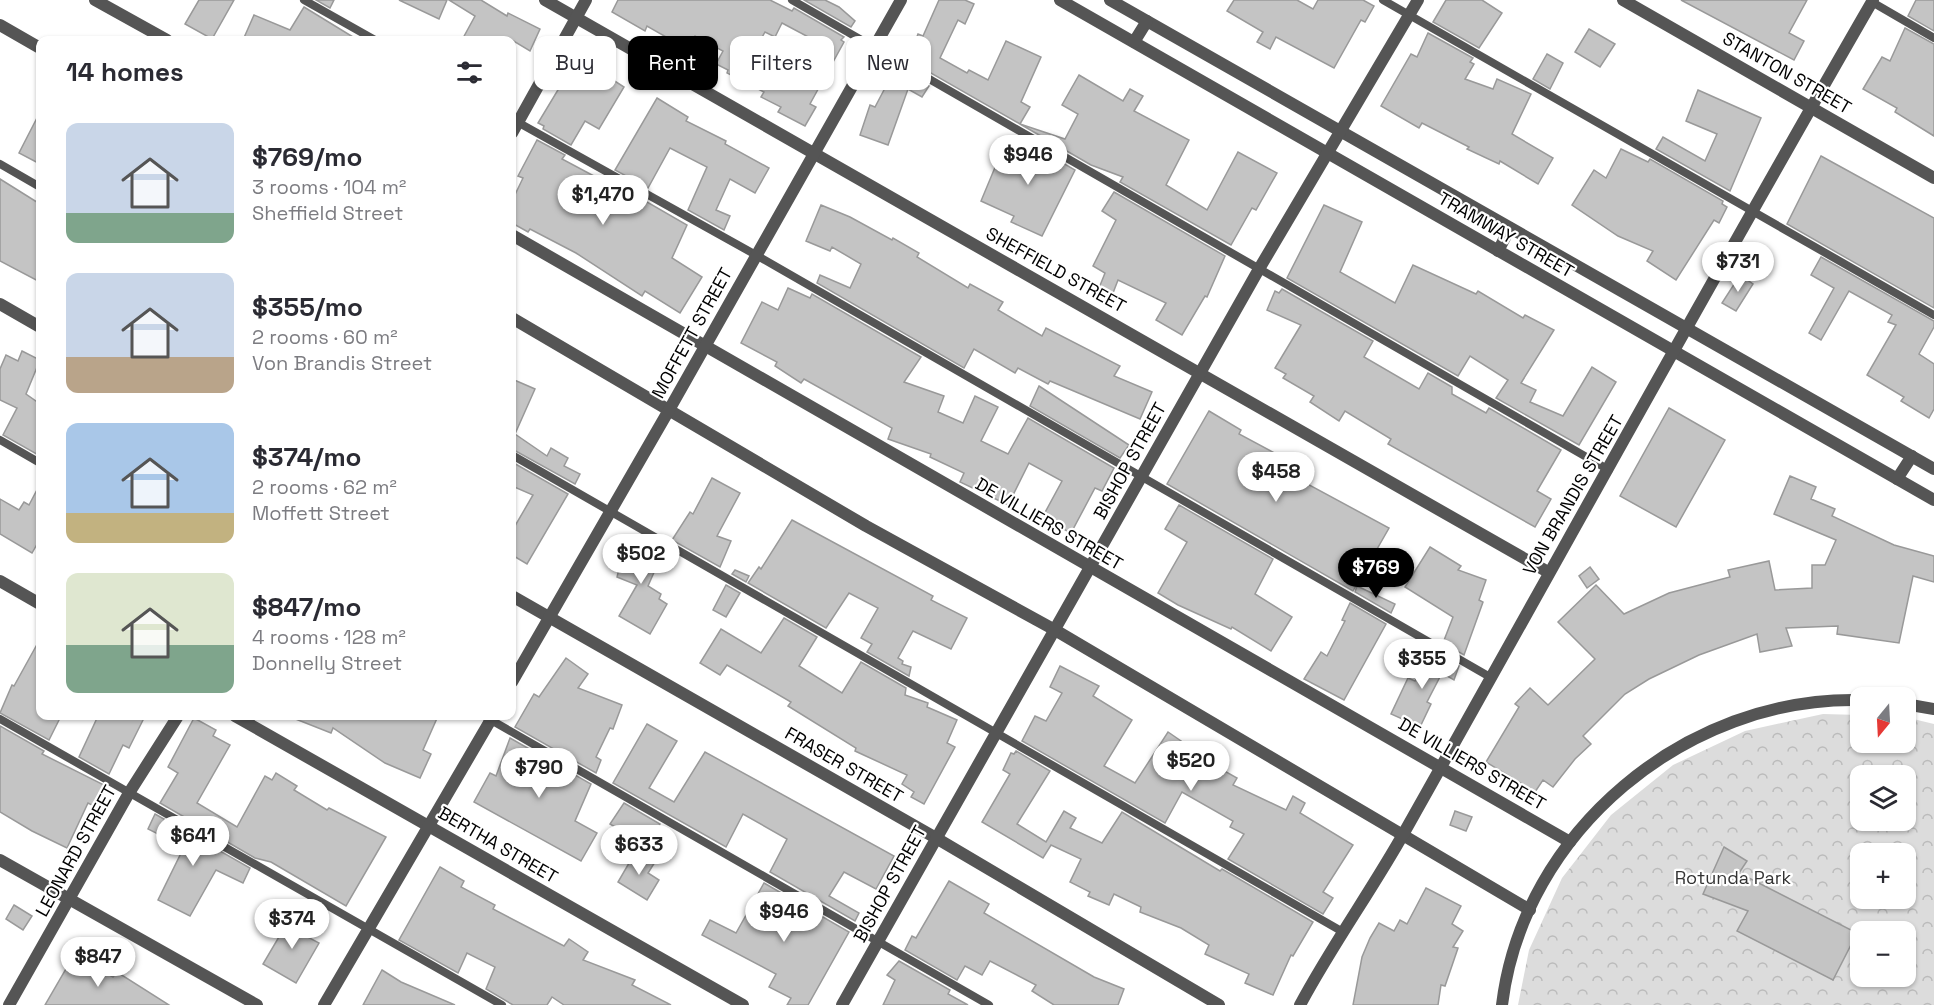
<!DOCTYPE html>
<html lang="en">
<head>
<meta charset="utf-8">
<style>
  :root { --surface:#fff; --page:#f7f7f7; --text:#2b2b33; --muted:#7c7c81; --accent:#000 }
  body { margin:0; font-family:"Space Grotesk",sans-serif; background:var(--page); color:var(--text); height:100vh; display:flex; flex-direction:column; font-size:22px; white-space:nowrap }
  * { box-sizing:border-box; margin:0 }
  p { font-size:20px; color:var(--muted) }
  .icon { flex:none; width:33px; height:33px; fill:none; stroke:currentColor; stroke-width:2; stroke-linecap:round; stroke-linejoin:round }
  .map { position:relative; flex:1; overflow:hidden }
  .side { position:absolute; left:36px; top:36px; width:480px; height:684px; display:flex; flex-direction:column; background:var(--surface); border-radius:12px; box-shadow:0 2px 4px #0004 }
  .side>* { flex:none }
  .hud { position:absolute; left:534px; top:36px; width:570px; height:54px; display:flex; gap:12px }
  .needle { width:39px; rotate:198deg }
  .tools { position:absolute; left:1850px; top:687px; display:grid; gap:12px }
  .tools a { display:grid; place-items:center; width:66px; height:66px; border-radius:12px; background:var(--surface); box-shadow:0 2px 4px #0004; font-size:30px }
  .price { position:absolute; translate:-50% -51px; padding:0 14px; border-radius:21px; background:#fff; color:#222; font-size:20px; line-height:39px; filter:drop-shadow(0 2px 3px #0008) }
  .price::after { content:''; position:absolute; left:50%; top:36px; width:18px; height:14px; margin-left:-9px; background:inherit; clip-path:polygon(0 0,100% 0,50% 100%) }
  .price.selected { background:var(--accent); color:#fff }
  ul { padding:0; list-style:none }
  li { display:flex; align-items:center; gap:18px; height:150px; padding:0 30px }
  li span { display:grid; place-items:center; flex:none; width:168px; height:120px; border-radius:12px; color:#555 }
  li>.icon { margin-inline-start:auto }
  span .icon { width:72px; height:72px; fill:#fffc; stroke-width:1 }
  li b { font-size:26px }
  h2 { display:flex; justify-content:space-between; align-items:center; height:72px; padding:0 30px; font-size:26px }
  .tag { padding:0 21px; border-radius:12px; background:var(--surface); box-shadow:0 2px 4px #0004; font-size:21px; line-height:54px }
  .tag.selected { background:var(--accent); color:#fff }
  .map>svg:first-child { display:block }
</style>
</head>
<body>
<div class="map">
<svg width="1934" height="1005" viewBox="0 0 1934 1005">
  <defs>
    <pattern id="forest-crowns" width="20" height="18" patternUnits="userSpaceOnUse" patternTransform="scale(1.5)"><rect width="20" height="18" fill="#dcdcdc"/><path d="M2 6a3 3 0 1 1 6 0M12 15a3 3 0 1 1 6 0" fill="none" stroke="#bbb"/></pattern>
  </defs>
  <rect width="100%" height="100%" fill="#fff"/>
  <path fill="url(#forest-crowns)" fill-rule="evenodd" d="M1823 714 1860 715V742H1905V717L1934 724V1005H1518L1529 950 1562 878 1611 815 1673 765 1745 731ZM1860 776H1905V820H1860ZM1860 854H1905V898H1860ZM1860 932H1905V976H1860Z"/>
  <g fill="#c4c4c4" stroke="#999" stroke-width="1.5" fill-rule="evenodd">
    <path d="M199 0H234L212 39 185 24Z"/>
    <path d="M316 0H334L330 8Z"/>
    <path d="M399 0H447L439 19Z"/>
    <path d="M449 0H481L507 16 508 13 540 29 530 51 512 40H462L475 16Z"/>
    <path d="M618 0H770L792 11 794 8 844 37 841 40 844 42 810 104 816 107 805 126 778 112 781 107 761 97 764 92 727 73 728 70 716 64 723 51 695 36 687 49 647 26 645 31 612 12ZM782 23 816 41 795 81 751 57 765 32 775 37Z"/>
    <path d="M804 0H825L839 7 855 21 851 27Z"/>
    <path d="M939 0H965L974 4 965 24 958 20 940 58 967 73 969 70 988 80 1006 41 1041 57 1021 102 1030 107 1020 124 908 60 918 34 923 36Z"/>
    <path d="M1234 0H1297L1313 9 1318 0H1363L1374 6 1365 22 1361 20 1334 68 1276 37 1270 49 1257 42 1263 32 1227 11Z"/>
    <path d="M1446 0H1482L1502 13 1479 48 1433 22Z"/>
    <path d="M1681 0H1807L1789 33 1804 41 1794 60Z"/>
    <path d="M1916 0H1934V31L1908 16Z"/>
    <path d="M304 7 358 40H243L254 15 290 30Z"/>
    <path d="M1905 28 1934 44V136L1895 112 1897 108 1863 89 1882 57 1890 61Z"/>
    <path d="M1589 29 1615 44 1600 67 1575 52Z"/>
    <path d="M1428 33 1473 58 1470 62 1474 64 1465 79 1493 89 1497 79 1531 94 1512 134 1553 158 1538 184 1500 161 1499 164 1467 149 1469 147 1422 123 1419 128 1381 106 1411 54 1417 57Z"/>
    <path d="M1547 54 1563 63 1550 89 1533 79Z"/>
    <path d="M579 55 612 75 610 78 624 87 599 129 585 121 571 145 543 129 544 126 538 123Z"/>
    <path d="M895 69 929 86 922 97 908 89 888 145 860 135 870 105 875 107Z"/>
    <path d="M1079 75 1123 101 1130 89 1143 96 1134 111 1189 140 1166 185 1207 210 1238 152 1277 173 1256 210 1252 208 1231 245 1120 182 1123 177 1091 165 1020 124 1065 139 1078 114 1062 105Z"/>
    <path d="M1698 90 1761 118 1730 191 1656 149 1663 137 1705 161 1717 134 1686 121Z"/>
    <path d="M657 98 688 117 686 121 726 141 725 144 769 168 755 193 730 179 716 210 730 216 724 230 688 210 707 167 670 148 648 188 615 170Z"/>
    <path d="M40 112V164L19 153Z"/>
    <path d="M1016 136 1075 170 1042 236 1011 222 1014 216 981 201 996 165 1002 168Z"/>
    <path d="M537 140 565 155 562 159 607 183 609 180 687 225 672 258 702 277 680 313 645 291 642 296 576 253 530 229 528 232 512 223V201L523 178 518 176Z"/>
    <path d="M1621 149 1648 162 1650 159 1723 201 1722 204 1727 207 1719 223 1714 220 1676 280 1647 261 1653 251 1618 236 1572 205 1594 170 1606 178Z"/>
    <path d="M1821 156 1934 218V308L1787 224Z"/>
    <path d="M0 179 40 204V282L0 261Z"/>
    <path d="M1114 192 1225 256 1207 297 1205 296 1182 335 1156 320 1166 303 1118 280 1113 293 1099 288 1105 273 1093 266 1116 220 1102 211Z"/>
    <path d="M821 205 850 217 892 240 893 238 919 253 917 257 968 288 970 284 1003 302 998 310 1042 336 1046 328 1120 366 1114 376 1152 392 1140 419 1050 381 1048 384 1018 368 1015 373 974 349 964 368 817 283 820 275 850 288 861 264 832 247 830 251 806 241Z"/>
    <path d="M1324 205 1362 222 1340 272 1395 303 1413 265 1476 294 1478 291 1523 318 1525 315 1554 330 1521 383 1536 390 1530 402 1563 416 1592 367 1616 382 1579 445 1496 398 1508 380 1470 356 1458 376 1287 278Z"/>
    <path d="M1821 257 1934 321V327L1919 354 1934 364V409L1929 418 1901 401 1904 397 1867 375 1896 325 1888 322 1892 315 1849 291 1821 340 1809 333 1834 288 1811 275Z"/>
    <path d="M1740 275 1753 284 1736 311 1722 303Z"/>
    <path d="M788 288 810 298 812 294 921 357 904 382 944 396 938 412 963 423 975 396 998 407 981 441 1008 454 1028 418 1114 468 1102 491 1095 488 1071 533 1042 518 1062 481 1029 463 1008 505 960 482 964 473 930 457 931 454 888 439 892 428 804 379 801 383 775 366 777 362 741 343 762 302 778 310Z"/>
    <path d="M1282 289 1373 341 1364 357 1419 389 1428 373 1452 387V394L1486 413 1489 408 1561 450 1537 491 1551 499 1535 527 1388 444 1391 439 1345 411 1339 421 1310 402 1314 396 1283 378 1286 374 1275 368 1301 325 1267 310 1275 291 1279 293Z"/>
    <path d="M22 351 40 360 26 394 40 404V456L3 435 17 408 0 400V369L6 355 18 361Z"/>
    <path d="M512 379 535 389 515 434 547 456 551 448 568 458 564 466 580 474 575 484 512 449Z"/>
    <path d="M1039 386 1129 445 1120 458 1030 406Z"/>
    <path d="M1669 408 1725 440 1676 527 1620 496Z"/>
    <path d="M1209 411 1241 430 1239 434 1280 456 1274 466 1389 528 1353 591 1167 484Z"/>
    <path d="M512 462 568 494 527 564 512 555V531L533 495 512 486Z"/>
    <path d="M1790 476 1816 487 1811 499 1835 509 1832 516 1894 545 1934 556V582L1913 576 1899 643 1837 634 1838 626 1786 628 1792 646 1760 652 1757 634 1699 655 1649 679 1625 694 1583 736 1591 744 1575 759 1553 787 1543 780 1535 792 1486 762 1519 707 1515 704 1530 688 1548 705 1595 659 1558 622 1596 585 1624 614 1669 593 1730 577 1728 570 1769 561 1775 590 1812 588V565H1825L1836 540 1774 514Z"/>
    <path d="M712 478 740 493 717 536 731 541 720 567 672 540 690 512 693 514Z"/>
    <path d="M40 484V539L32 553 0 534V499L19 510 24 502 29 505Z"/>
    <path d="M1179 505 1273 559 1255 594 1292 617 1271 651 1232 627 1231 629 1178 605 1158 593 1187 542 1165 529Z"/>
    <path d="M792 520 933 596 931 600 967 618 951 649 913 631 898 658 903 661 902 664 911 667 909 676 867 652 872 644 861 638 878 608 849 593 826 628 748 583 759 567 761 569Z"/>
    <path d="M627 537 642 541 641 543 663 552 648 586 661 594 659 599 667 604 650 634 619 616 637 585 617 577Z"/>
    <path d="M1430 547 1461 566 1458 570 1486 580 1479 600 1483 602 1464 655 1443 643 1453 617 1405 587Z"/>
    <path d="M1590 567 1599 579 1587 588 1579 576Z"/>
    <path d="M735 570 749 576 746 582 732 574Z"/>
    <path d="M726 585 740 593 726 617 713 610Z"/>
    <path d="M1357 586 1395 604 1391 613 1355 592Z"/>
    <path d="M1350 603 1386 624 1344 700 1304 679 1321 652 1327 656 1345 621 1342 620Z"/>
    <path d="M784 618 817 637 799 666 842 693 861 662 906 688 905 695 928 703 927 707 957 720 947 743 955 747 924 804 911 797 914 792 902 784 907 775 855 751 856 748 788 706 791 702 727 665 720 675 700 663 721 629 761 653Z"/>
    <path d="M40 639V716H61L49 740 0 713 12 685 14 686Z"/>
    <path d="M1430 652 1459 666 1454 680 1442 673 1427 702 1431 704 1420 727 1391 714 1408 678 1415 681Z"/>
    <path d="M566 658 588 674 578 688 622 705 613 729 610 728 596 757 601 760 596 773 515 727 534 694 539 697Z"/>
    <path d="M1060 666 1099 686 1093 696 1132 720 1104 766 1135 783 1168 732 1200 754 1198 756 1237 778 1233 785 1286 810 1293 796 1305 803 1300 813 1353 845 1323 892 1333 898 1323 914 1228 859 1244 834 1230 827 1233 821 1182 792 1165 823 1022 741 1035 716 1046 721 1062 693 1050 687Z"/>
    <path d="M98 716H145L129 748 123 745 109 774 79 757Z"/>
    <path d="M288 716H438L423 750 431 754 420 778 385 763 333 728 331 733Z"/>
    <path d="M194 718 216 730 213 736 230 745 197 803 237 827 265 776 272 780 276 773 297 786 294 790 327 810 329 808 386 837 346 906 271 862 255 858 160 803 178 773 168 767Z"/>
    <path d="M647 724 677 741 649 788 674 802 705 752 894 856 876 889 844 872 829 896 859 913 855 921 770 872 787 839 743 814 726 847 613 783Z"/>
    <path d="M0 726 44 751 42 754 104 785 96 807 88 803 67 848 32 831 0 812Z"/>
    <path d="M510 738 591 784 575 821 597 833 581 861 474 802 490 773 496 776Z"/>
    <path d="M1016 751 1050 771 1017 824 1046 842 1064 811 1076 818 1070 828 1102 843 1122 812 1220 871 1222 869 1313 922 1293 956 1291 955 1273 995 1245 983 1249 974 1205 954 1209 945 1181 928 1140 912 1141 907 1114 894 1109 905 1088 896 1090 892 1070 882 1081 859 1051 845 1043 858 982 822 1010 774 1003 770 1011 753 1014 754Z"/>
    <path d="M624 803 660 824 646 846 610 824Z"/>
    <path d="M1455 811 1472 817 1466 831 1450 825Z"/>
    <path d="M155 814 250 868 243 883 216 870 190 916 158 900 184 847 148 829Z"/>
    <path d="M1724 847 1747 861 1739 873 1857 933 1833 980 1737 931 1748 911 1703 894Z"/>
    <path d="M636 851 655 862 648 873 659 880 647 900 618 882Z"/>
    <path d="M440 867 464 881 461 887 495 905 493 909 564 946 569 939 588 952 583 960 635 980 632 985 671 1005H564L552 997 547 1005H513L486 989 495 967 467 953 458 973 399 940Z"/>
    <path d="M949 881 989 904 984 913 1094 977 1124 989 1118 1005H1054L1032 991 1036 985 990 961 982 975 965 966 957 980 905 950 912 936 916 938Z"/>
    <path d="M764 883 849 932 808 1005H787L791 998 769 987 776 974 702 935 710 920 736 933Z"/>
    <path d="M1426 888 1461 906 1452 924 1463 931 1453 947 1458 948 1445 986 1441 985 1438 1005H1353L1362 957 1370 938 1379 923 1394 931 1400 920 1407 924Z"/>
    <path d="M14 905 32 916 23 930 6 919Z"/>
    <path d="M293 913 309 920 302 934 319 943 296 983 263 964Z"/>
    <path d="M74 955 113 977 117 972 169 1005H45Z"/>
    <path d="M899 961 950 990 948 994 968 1005H883L895 980 887 975Z"/>
    <path d="M382 970 401 982 455 1005H363Z"/>
  </g>
  <g fill="none" stroke-linecap="round" stroke-linejoin="round">
    <g stroke="#555" stroke-width="8">
      <path d="M304 0 375 40"/>
      <path d="M792 0 1609 470"/>
      <path d="M1383 0 1934 315"/>
      <path d="M1872 2 1934 38"/>
      <path d="M512 119 756 255 1490 677"/>
      <path d="M0 164 40 187"/>
      <path d="M0 440 40 463"/>
      <path d="M512 455 1343 932"/>
      <path d="M484 716 989 1005"/>
      <path d="M0 719 502 1005"/>
    </g>
    <g stroke="#555" stroke-width="12">
      <path d="M95 0 167 40"/>
      <path d="M545 0 1548 572"/>
      <path d="M1060 0 1934 500"/>
      <path d="M1110 0 1934 469"/>
      <path d="M1623 0 1934 178"/>
      <path d="M0 25 40 48"/>
      <path d="M1134 42 1147 21"/>
      <path d="M512 133 586 0"/>
      <path d="M512 235 1570 842"/>
      <path d="M1498 251 1510 228"/>
      <path d="M0 304 40 327"/>
      <path d="M512 318 866 526 1055 630 1530 910"/>
      <path d="M1897 479 1912 456"/>
      <path d="M0 581 40 604"/>
      <path d="M512 596 936 838 1219 1005"/>
      <path d="M512 682 669 410 901 0"/>
      <path d="M1905 704 1934 709"/>
      <path d="M235 716 743 1005"/>
      <path d="M0 860 257 1005"/>
      <path d="M9 1005 129 793 178 716"/>
      <path d="M324 1005 493 716"/>
      <path d="M842 1005 1259 269 1418 0"/>
      <path d="M1300 1005C1332 945 1372 890 1405 831 1561 554 1714 275 1873 0"/>
      <path d="M1502 1005C1523 831 1687 696 1860 700"/>
    </g>
  </g>
  <g text-anchor="middle" stroke-width="4.5" stroke-linejoin="round" paint-order="stroke">
    <g font-size="18" fill="#000" stroke="#fff">
      <text transform="translate(1787 73) rotate(30)" y="6">STANTON STREET</text>
      <text transform="translate(1506 235) rotate(30)" y="6">TRAMWAY STREET</text>
      <text transform="translate(1056 270) rotate(29)" y="6">SHEFFIELD STREET</text>
      <text transform="translate(692 333) rotate(-61)" y="6">MOFFETT STREET</text>
      <text transform="translate(1130 461) rotate(-61)" y="6">BISHOP STREET</text>
      <text transform="translate(1573 495) rotate(-60)" y="6">VON BRANDIS STREET</text>
      <text transform="translate(1049 524) rotate(30)" y="6">DE VILLIERS STREET</text>
      <text transform="translate(1472 764) rotate(30)" y="6">DE VILLIERS STREET</text>
      <text transform="translate(844 765) rotate(30)" y="6">FRASER STREET</text>
      <text transform="translate(498 845) rotate(30)" y="6">BERTHA STREET</text>
      <text transform="translate(76 851) rotate(-61)" y="6">LEONARD STREET</text>
      <text transform="translate(890 884) rotate(-61)" y="6">BISHOP STREET</text>
    </g>
    <g font-size="18" fill="#333" stroke="#fff">
      <text x="1733" y="884">Rotunda Park</text>
    </g>
  </g>
</svg>
<div class="tools">
<a><svg class="needle" viewBox="-14 -14 28 28"><path d="M0-13l5 13h-10z" fill="#e53935"/><path d="M0 13l5-13h-10z" fill="#7c7c81"/></svg></a>
<a><svg class="icon" aria-label="layers" viewBox="0 0 24 24"><path d="M12 4l9 5-9 5-9-5zM3 14l9 5 9-5"/></svg></a>
<a>+</a>
<a>−</a>
</div>
<b class="price" style="left:1028px;top:186px">$946</b>
<b class="price" style="left:603px;top:226px">$1,470</b>
<b class="price" style="left:1738px;top:293px">$731</b>
<b class="price" style="left:1276px;top:503px">$458</b>
<b class="price" style="left:641px;top:585px">$502</b>
<b class="price selected" style="left:1376px;top:599px">$769</b>
<b class="price" style="left:1422px;top:690px">$355</b>
<b class="price" style="left:1191px;top:792px">$520</b>
<b class="price" style="left:539px;top:799px">$790</b>
<b class="price" style="left:193px;top:867px">$641</b>
<b class="price" style="left:639px;top:876px">$633</b>
<b class="price" style="left:784px;top:943px">$946</b>
<b class="price" style="left:292px;top:950px">$374</b>
<b class="price" style="left:98px;top:988px">$847</b>
<div class="hud">
<a class="tag">Buy</a>
<a class="tag selected">Rent</a>
<a class="tag">Filters</a>
<a class="tag">New</a>
</div>
<section class="side">
<h2>14 homes<svg class="icon" aria-label="filters" viewBox="0 0 24 24"><path d="M4 7h16M4 17h16"/><circle cx="9" cy="7" r="2"/><circle cx="15" cy="17" r="2"/></svg></h2>
<ul>
<li><span style="background:linear-gradient(#c9d6e8 75%,#7fa58c 0)"><svg class="icon" aria-label="home" viewBox="0 0 24 24"><path d="M3 11l9-7 9 7M6 9v11h12V9"/></svg></span><div><b>$769/mo</b><p>3 rooms · 104 m²</p><p>Sheffield Street</p></div></li>
<li><span style="background:linear-gradient(#c9d6e8 70%,#b9a48a 0)"><svg class="icon" aria-label="home" viewBox="0 0 24 24"><path d="M3 11l9-7 9 7M6 9v11h12V9"/></svg></span><div><b>$355/mo</b><p>2 rooms · 60 m²</p><p>Von Brandis Street</p></div></li>
<li><span style="background:linear-gradient(#a9c7e8 75%,#c2b280 0)"><svg class="icon" aria-label="home" viewBox="0 0 24 24"><path d="M3 11l9-7 9 7M6 9v11h12V9"/></svg></span><div><b>$374/mo</b><p>2 rooms · 62 m²</p><p>Moffett Street</p></div></li>
<li><span style="background:linear-gradient(#dfe7d0 60%,#7fa58c 0)"><svg class="icon" aria-label="home" viewBox="0 0 24 24"><path d="M3 11l9-7 9 7M6 9v11h12V9"/></svg></span><div><b>$847/mo</b><p>4 rooms · 128 m²</p><p>Donnelly Street</p></div></li>
</ul>
</section>
</div>
</body>
</html>
